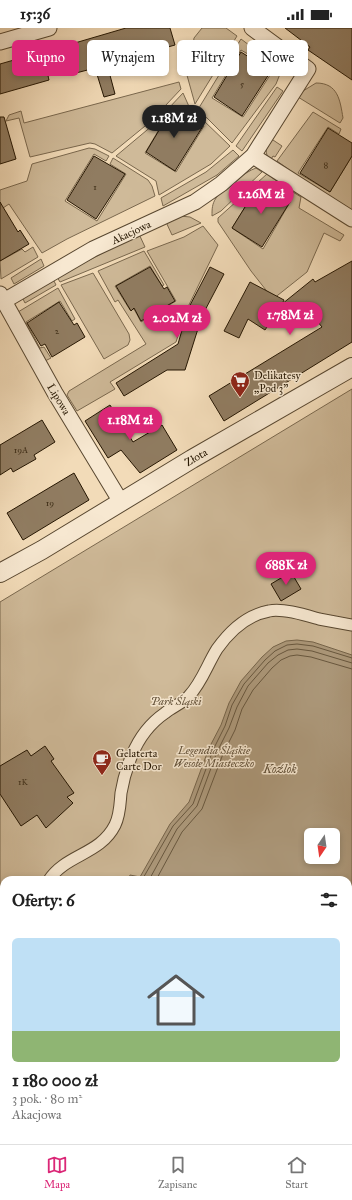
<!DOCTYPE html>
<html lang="pl">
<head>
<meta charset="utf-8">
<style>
  :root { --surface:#fff; --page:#f6f6f6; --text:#222; --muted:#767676; --line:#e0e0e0; --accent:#db2777 }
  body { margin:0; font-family:"IM FELL Great Primer",serif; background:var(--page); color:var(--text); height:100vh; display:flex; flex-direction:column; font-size:15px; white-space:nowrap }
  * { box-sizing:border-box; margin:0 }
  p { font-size:13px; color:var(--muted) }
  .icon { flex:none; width:22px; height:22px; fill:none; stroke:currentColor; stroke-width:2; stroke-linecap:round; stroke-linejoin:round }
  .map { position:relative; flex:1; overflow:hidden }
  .drawer { position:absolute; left:0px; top:848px; width:352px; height:268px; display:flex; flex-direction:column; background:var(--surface); border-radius:12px 12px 0 0; box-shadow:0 2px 6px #0003 }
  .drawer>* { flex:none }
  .top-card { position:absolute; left:12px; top:12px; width:328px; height:36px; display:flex; gap:8px }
  .needle { width:26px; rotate:193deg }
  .tools { position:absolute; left:304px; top:800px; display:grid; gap:8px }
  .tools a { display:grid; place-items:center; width:36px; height:36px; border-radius:6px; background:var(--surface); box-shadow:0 2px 6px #0003; font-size:20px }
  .price { position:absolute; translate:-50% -34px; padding:0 9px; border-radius:14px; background:var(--accent); color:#fff; font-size:13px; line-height:26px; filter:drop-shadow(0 1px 2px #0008) }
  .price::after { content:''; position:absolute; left:50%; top:24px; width:12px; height:9px; margin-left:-6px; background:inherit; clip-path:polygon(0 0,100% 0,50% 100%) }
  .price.current { background:#222; color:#fff }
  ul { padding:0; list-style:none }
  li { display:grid; align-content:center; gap:8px; height:212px; padding:0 12px }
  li+li { border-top:1px solid var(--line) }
  li span { display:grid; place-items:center; height:124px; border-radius:6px; color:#555 }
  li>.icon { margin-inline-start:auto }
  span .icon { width:72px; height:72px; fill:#fffc; stroke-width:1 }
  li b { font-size:17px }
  h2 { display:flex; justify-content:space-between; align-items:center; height:48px; padding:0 12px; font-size:17px }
  .chip { padding:0 14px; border-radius:6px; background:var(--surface); box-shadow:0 2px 6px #0003; font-size:14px; line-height:36px }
  .chip.current { background:var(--accent); color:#fff }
  .status { display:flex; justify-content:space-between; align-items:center; height:28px; padding:0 20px; background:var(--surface); direction:ltr }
  .status svg { height:11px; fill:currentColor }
  .menu { display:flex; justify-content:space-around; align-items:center; height:56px; border-top:1px solid var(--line); background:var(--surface); font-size:11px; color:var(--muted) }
  .menu a { display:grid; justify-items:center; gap:2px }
  .menu .current { color:var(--accent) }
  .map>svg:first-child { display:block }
</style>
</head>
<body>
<div class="status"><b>15:36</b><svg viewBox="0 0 49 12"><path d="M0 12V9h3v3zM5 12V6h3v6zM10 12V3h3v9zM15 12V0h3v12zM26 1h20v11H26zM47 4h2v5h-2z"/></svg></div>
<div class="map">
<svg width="352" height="1116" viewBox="0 0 352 1116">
  <rect width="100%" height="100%" fill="#f2dbb8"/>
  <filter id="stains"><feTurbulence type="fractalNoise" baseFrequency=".005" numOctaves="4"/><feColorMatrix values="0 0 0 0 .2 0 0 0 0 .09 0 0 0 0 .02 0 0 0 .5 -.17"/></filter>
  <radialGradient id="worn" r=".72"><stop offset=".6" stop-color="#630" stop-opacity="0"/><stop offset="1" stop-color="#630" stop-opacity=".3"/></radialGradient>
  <g fill="#cfba99" stroke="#7a684e" fill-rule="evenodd">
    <path d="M202 0H226L237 8 195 76 183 33 192 25 194 10Z"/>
    <path d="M241 11 257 23 253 29 241 22 212 70 243 89 272 44 256 32 261 25 277 36 280 46 276 56 232 115 207 90 197 83Z"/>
    <path d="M179 54 181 61 150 94 112 125 95 116 90 115 30 129 19 90 6 93 9 87 21 83 24 95Z"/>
    <path d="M316 55C338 55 340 72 343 90L340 95 298 69 303 63Z"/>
    <path d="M277 59 283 63 242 123 236 118Z"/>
    <path d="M183 65 191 83 189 87 173 78 145 125 176 144 204 98 192 89 194 86 203 92 230 118 211 136 159 167 156 153 116 128 153 97Z"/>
    <path d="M313 84 341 101 339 106 328 99 298 145 330 164 352 128V182L299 149 277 133Z"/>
    <path d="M270 110 282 118 275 129 273 128 270 133C264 124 266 119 270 110Z"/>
    <path d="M89 120 95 121 109 128 106 133 94 126 65 173 97 193 126 146 110 136 113 130 148 152 152 158 155 168 67 211 42 225 9 176 0 182V162L27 153 32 136Z"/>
    <path d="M233 122 239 128 217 147 163 178 161 170 206 144Z"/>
    <path d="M256 140 262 144 221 183 212 188C212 181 212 176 216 170 223 160 245 144 256 140Z"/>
    <path d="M267 146 278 154 273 163 260 155 232 200 263 221 290 174 277 166 283 158 301 169 299 180 344 207 340 213 324 205 307 244 273 271 251 243 218 194V190Z"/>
    <path d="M180 188 190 189 201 195 172 207 166 194Z"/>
    <path d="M203 198 218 217 186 283 176 314 110 354 115 361 77 383 67 367 69 363 146 316 118 272 115 274 98 243 144 223 164 257 162 258 150 238 115 258 130 282 134 281 141 294 176 273 147 223 184 209Z"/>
    <path d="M139 206 145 219 60 254 57 249Z"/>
    <path d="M33 219 38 229 1 251 0 233 22 221 25 224Z"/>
    <path d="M41 231 44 238 14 256 11 250Z"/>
    <path d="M93 245 129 306 130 312 128 317 104 331 61 257Z"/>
    <path d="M53 251 56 257 25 275 22 269Z"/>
    <path d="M58 260 75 291 72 293 60 273 26 294 40 320 44 319 51 330 45 333 18 284Z"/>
    <path d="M352 361V1116H0V574ZM311 807H333V829H311ZM4 852H348V1112H4Z"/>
  </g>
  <path fill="#ac987a" stroke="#76644a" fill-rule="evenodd" d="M297 612 313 614 352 627V1116H161V1112H348V852H128L130 847 140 849 170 796 189 774 209 720 221 697 229 675 241 653 262 629 273 619 286 613ZM311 807H333V829H311Z"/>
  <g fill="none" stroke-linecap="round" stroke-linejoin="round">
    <g stroke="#68573e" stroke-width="1">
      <path d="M142 852 173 798 193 776 213 722 225 698 232 677 244 656 265 632 275 623 287 617 297 616 313 618 352 630"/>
      <path d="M149 852 177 801 197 778 217 724 229 700 237 679 248 658 268 635 278 627 288 622 297 621 312 623 352 635"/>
      <path d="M156 852 182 804 202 781 223 726 235 702 242 681 253 662 272 640 281 632 290 628 297 627 311 629 352 641"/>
    </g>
  </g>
  <g fill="#907c61" stroke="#251602">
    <path d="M126 0H170L175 17 107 36 115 66 104 69 95 40 76 45 75 40 48 48 49 52 0 66V36L42 24 44 33 71 25 68 17Z"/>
    <path d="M285 0H352V52L308 22 310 19Z"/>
    <path d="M241 24 271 43 242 88 214 69Z"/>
    <path d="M173 79 203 98 175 143 146 124Z"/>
    <path d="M0 89H4L16 131 0 136Z"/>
    <path d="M328 100 352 115V128L330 164 300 145Z"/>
    <path d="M94 128 125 146 96 191 67 172Z"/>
    <path d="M260 155 290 174 262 219 232 200Z"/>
    <path d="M0 174 18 204 20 202 29 216 0 233Z"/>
    <path d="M352 233V314L224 393 209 368 322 299 303 276 290 288 281 278 265 302 248 291 239 310 224 303 250 254 284 272 282 276 313 251 315 254Z"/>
    <path d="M150 239 164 261 167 259 175 273 141 293 134 280 131 283 116 258Z"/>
    <path d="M210 239 224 246 202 288 185 342H167L124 368 116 355 178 316 188 281Z"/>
    <path d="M59 274 74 297 77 295 85 309 52 329 45 316 41 318 27 295Z"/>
    <path d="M110 377 133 414 162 397 177 422 140 445 121 422 108 430 85 393Z"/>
    <path d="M42 392 55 414 34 427 36 431 13 444 11 440 0 447V417Z"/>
    <path d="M74 445 89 472 23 512 7 485Z"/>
    <path d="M291 544 301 561 281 573 271 556Z"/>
    <path d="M45 718 54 731 51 733 74 765 67 769 73 775 46 800 37 787 21 798 0 766V738L27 722 31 728Z"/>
  </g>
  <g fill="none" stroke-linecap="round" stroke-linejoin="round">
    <g stroke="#584730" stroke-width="13">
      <g id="pedestrian">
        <path d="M49 852C66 826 100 827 115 797 120 787 120 776 121 765 123 753 127 739 132 727 139 710 149 696 165 685 172 679 183 675 189 668 202 654 207 637 217 621 229 604 247 587 269 583 283 580 305 587 319 591 330 593 341 595 352 597"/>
        <path d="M0 1006 4 1001"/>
        <path d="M0 1043 4 1047"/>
        <path d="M29 1116V1112"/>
      </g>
    </g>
    <g stroke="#584730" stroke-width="17">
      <g id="minor">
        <path d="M0 14 49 0"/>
        <path d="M253 128 352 191"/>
        <path d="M0 266 55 365 121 474"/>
        <path d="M4 273 93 221 195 174 221 156 253 128 308 41 252 0"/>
      </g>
    </g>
    <g stroke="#584730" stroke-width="20">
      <path id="tertiary" d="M0 545 42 522 192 431 352 339"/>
    </g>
    <use href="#pedestrian" stroke="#f7e8d1" stroke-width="11"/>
    <use href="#minor" stroke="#f7e8d1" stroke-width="15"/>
    <use href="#tertiary" stroke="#f7e8d1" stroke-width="18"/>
  </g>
  <defs>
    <g id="supermarket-pin" transform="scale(1)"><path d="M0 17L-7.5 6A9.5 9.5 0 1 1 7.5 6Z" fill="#8f2418" stroke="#f7e8d1"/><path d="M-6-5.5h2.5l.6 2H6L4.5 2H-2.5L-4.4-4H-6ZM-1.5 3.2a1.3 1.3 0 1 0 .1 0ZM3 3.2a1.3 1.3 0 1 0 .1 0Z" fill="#fff"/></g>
    <g id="cafe-pin" transform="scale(1)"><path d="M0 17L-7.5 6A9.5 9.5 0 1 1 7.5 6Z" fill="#8f2418" stroke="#f7e8d1"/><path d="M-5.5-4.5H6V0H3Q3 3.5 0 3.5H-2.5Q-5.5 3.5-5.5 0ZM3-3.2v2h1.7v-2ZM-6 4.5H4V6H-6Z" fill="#fff"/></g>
  </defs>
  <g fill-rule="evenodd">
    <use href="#supermarket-pin" x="240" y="353"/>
    <use href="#cafe-pin" x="102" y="731"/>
  </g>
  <g text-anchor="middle" stroke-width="3" stroke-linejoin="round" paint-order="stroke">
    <g font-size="9" fill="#40301a">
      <text x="242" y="59">5</text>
      <text x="326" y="140">8</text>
      <text x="95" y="162">1</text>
      <text x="57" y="306">2</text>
      <text x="21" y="425">19A</text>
      <text x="50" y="478">19</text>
      <text x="23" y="757">1K</text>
    </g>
    <g font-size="11" fill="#251602" stroke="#f7e8d1">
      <text transform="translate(131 204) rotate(-25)" y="4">Akacjowa</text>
      <text transform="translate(59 371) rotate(59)" y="4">Lipowa</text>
      <text transform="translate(196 429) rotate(-30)" y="4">Złota</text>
    </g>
    <g font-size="11" fill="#251602" stroke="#f7e8d1" text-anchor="start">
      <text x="254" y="351">Delikatesy<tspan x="254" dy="13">„Pod 3”</tspan></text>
      <text x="116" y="729">Gelaterta<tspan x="116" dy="13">Carte Dor</tspan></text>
    </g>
    <g font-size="11" font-style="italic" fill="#604f37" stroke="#f7e8d1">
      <text x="176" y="677">Park Śląski</text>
      <text x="214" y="726">Legendia Śląskie<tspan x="214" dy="13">Wesołe Miasteczko</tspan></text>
    </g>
    <g font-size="12" font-style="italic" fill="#5b4a32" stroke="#f7e8d1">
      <text x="280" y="745">Koźlok</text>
    </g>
  </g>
  <rect width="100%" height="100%" filter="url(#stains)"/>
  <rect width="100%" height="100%" fill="url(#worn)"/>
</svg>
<div class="tools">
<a><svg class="needle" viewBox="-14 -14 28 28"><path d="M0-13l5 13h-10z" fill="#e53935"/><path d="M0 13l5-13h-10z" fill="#767676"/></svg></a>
</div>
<b class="price current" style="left:174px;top:111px">1.18M zł</b>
<b class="price" style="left:261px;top:187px">1.26M zł</b>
<b class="price" style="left:290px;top:308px">1.78M zł</b>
<b class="price" style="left:177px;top:311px">2.02M zł</b>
<b class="price" style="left:130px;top:413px">1.18M zł</b>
<b class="price" style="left:286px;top:558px">688K zł</b>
<div class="top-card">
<a class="chip current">Kupno</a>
<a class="chip">Wynajem</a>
<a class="chip">Filtry</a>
<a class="chip">Nowe</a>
</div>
<section class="drawer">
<h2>Oferty: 6<svg class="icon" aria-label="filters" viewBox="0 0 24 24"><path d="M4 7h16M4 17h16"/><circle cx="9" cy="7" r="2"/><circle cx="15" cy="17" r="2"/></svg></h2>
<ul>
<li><span style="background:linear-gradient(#bfe0f5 75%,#8fb573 0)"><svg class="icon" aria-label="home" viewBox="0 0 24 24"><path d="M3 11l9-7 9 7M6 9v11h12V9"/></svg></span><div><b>1 180 000 zł</b><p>3 pok. · 80 m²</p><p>Akacjowa</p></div></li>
</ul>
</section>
</div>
<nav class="menu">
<a class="current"><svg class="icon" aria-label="map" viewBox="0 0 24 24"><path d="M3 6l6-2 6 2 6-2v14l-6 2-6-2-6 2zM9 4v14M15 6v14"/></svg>Mapa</a>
<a><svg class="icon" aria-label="saved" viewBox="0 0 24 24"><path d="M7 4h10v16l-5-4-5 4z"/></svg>Zapisane</a>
<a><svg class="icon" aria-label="home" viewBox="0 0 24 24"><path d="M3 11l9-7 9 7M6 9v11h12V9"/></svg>Start</a>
</nav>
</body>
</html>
